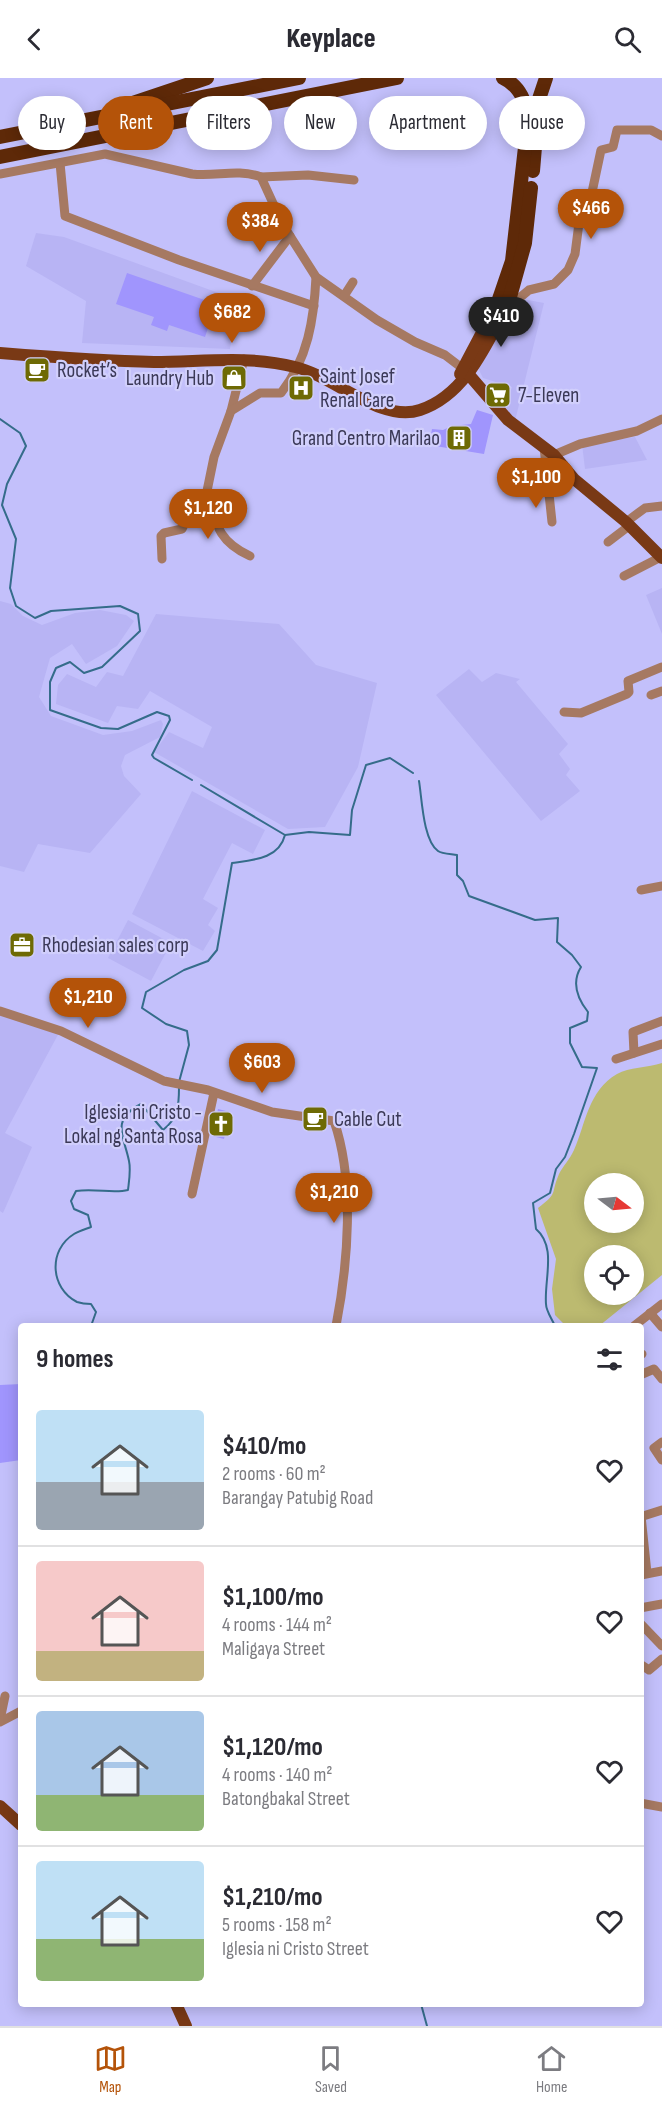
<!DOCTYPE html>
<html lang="en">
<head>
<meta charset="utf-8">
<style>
  :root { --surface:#fff; --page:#f2f2f3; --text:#2b2b33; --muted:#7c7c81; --line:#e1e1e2; --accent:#b45309 }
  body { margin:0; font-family:"Sofia Sans Condensed",sans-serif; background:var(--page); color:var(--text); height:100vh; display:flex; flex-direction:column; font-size:22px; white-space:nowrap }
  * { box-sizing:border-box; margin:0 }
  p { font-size:20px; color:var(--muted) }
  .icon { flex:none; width:33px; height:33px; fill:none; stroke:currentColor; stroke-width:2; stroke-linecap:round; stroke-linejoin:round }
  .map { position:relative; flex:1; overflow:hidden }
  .sheet { position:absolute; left:18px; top:1245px; width:626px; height:684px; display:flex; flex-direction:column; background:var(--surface); border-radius:6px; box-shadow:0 3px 15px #0003 }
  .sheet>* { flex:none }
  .guide { position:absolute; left:18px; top:18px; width:627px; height:54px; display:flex; gap:12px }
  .needle { width:39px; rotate:106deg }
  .fabs { position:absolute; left:584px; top:1095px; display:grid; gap:12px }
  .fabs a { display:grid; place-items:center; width:60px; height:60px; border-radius:50%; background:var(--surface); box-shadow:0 3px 15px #0003; font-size:30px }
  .price { position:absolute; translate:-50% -51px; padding:0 14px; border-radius:21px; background:var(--accent); color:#fff; font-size:20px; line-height:39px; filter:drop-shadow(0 2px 3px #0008) }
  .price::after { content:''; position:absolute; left:50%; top:36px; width:18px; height:14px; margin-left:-9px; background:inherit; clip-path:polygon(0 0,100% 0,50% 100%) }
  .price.active { background:#222; color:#fff }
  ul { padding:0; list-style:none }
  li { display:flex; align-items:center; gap:18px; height:150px; padding:0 18px }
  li+li { border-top:2px solid var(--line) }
  li span { display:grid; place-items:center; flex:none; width:168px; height:120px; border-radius:6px; color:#555 }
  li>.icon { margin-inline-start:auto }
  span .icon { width:72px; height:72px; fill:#fffc; stroke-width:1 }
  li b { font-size:26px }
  h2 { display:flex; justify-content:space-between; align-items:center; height:72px; padding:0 18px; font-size:26px }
  .tag { padding:0 21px; border-radius:27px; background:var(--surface); box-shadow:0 3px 15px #0003; font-size:21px; line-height:54px }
  .tag.active { background:var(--accent); color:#fff }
  header { display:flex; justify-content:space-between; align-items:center; height:78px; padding:0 18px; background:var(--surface); font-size:27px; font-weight:800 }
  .dock { display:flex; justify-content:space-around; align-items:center; height:84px; border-top:2px solid var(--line); background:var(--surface); font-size:16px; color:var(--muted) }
  .dock a { display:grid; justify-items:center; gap:3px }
  .dock .active { color:var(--accent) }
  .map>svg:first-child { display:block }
</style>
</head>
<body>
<header><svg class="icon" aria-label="back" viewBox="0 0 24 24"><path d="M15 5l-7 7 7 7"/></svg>Keyplace<svg class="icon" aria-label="search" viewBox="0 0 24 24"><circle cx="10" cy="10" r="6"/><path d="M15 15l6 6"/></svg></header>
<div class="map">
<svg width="662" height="1948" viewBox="0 0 662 1948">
  <rect width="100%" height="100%" fill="#c3c0fb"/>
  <g fill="#b8b4f4">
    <path d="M36 155 64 159 238 222 230 271 82 265 86 223 26 188Z"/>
    <path d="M528 222 544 225 515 343 504 333 512 309 483 300 478 290 511 228 520 227Z"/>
    <path d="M635 359 647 382 585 391 582 366Z"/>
    <path d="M662 510V556L646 517Z"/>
    <path d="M0 523 11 526 23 538 42 547 75 535 100 532 126 537 134 543 117 568 86 586 72 566 50 580 39 619 51 638 103 657 132 653 161 642 163 646 160 659 125 677 121 688 124 698 141 716 90 775 38 766 24 794 0 788Z"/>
    <path d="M156 536 279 546 316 587 377 605 358 689 325 749 288 751 154 674 169 654 203 670 212 649 150 613 138 631 117 628 108 645 56 626 58 607 67 596 96 609 107 594 123 598Z"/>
    <path d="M469 591 482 604 496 595 520 601 516 604 568 666 559 676 570 691 566 697 580 713 541 743 436 617Z"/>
    <path d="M192 713 265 752 253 776 232 765 203 821 218 830 208 847 215 853 203 873 132 836Z"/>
    <path d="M128 842 171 865 151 903 108 880Z"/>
    <path d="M0 933 60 953 5 1055 32 1069 3 1135 0 1133Z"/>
  </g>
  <path fill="#bcba70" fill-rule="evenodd" d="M662 985V1197L599 1248H566L555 1237 552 1211 556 1181 538 1130C559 1114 550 1117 559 1096 563 1088 570 1081 574 1072 586 1045 588 1013 617 996 629 989 648 990 662 985ZM594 1106H633V1144H594ZM594 1178H633V1216H594Z"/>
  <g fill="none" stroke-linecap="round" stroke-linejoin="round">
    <g stroke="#356c8a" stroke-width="2">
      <path d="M0 341 20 355 26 368 7 406 2 427 16 461 10 510 16 528 35 540 51 533 120 528 138 536 140 553 102 589 84 595 70 584 56 590 50 604V632L101 650 118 651 157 634 169 638 170 642 152 677 154 680 192 702"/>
      <path d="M419 703C422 721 423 762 438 773 442 776 452 776 457 777V797L463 803 469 818 535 842 558 840 557 864 572 877 581 889C571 905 577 920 588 934L587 943 570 950V965L582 989 597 990 574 1056 565 1079 556 1091 550 1115 533 1125 536 1151C557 1169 544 1201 546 1226 546 1233 552 1241 555 1248"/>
      <path d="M201 707 285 757"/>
      <path d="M285 757 309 754 350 757 352 732 366 687 390 680 413 695"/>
      <path d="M179 1004 189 967 187 953 166 946 142 930 146 914 184 892 208 883 217 872 232 785C253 782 279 781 285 757"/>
      <path d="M91 1248 96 1234 91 1226C87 1226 80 1225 77 1224 50 1210 48 1172 74 1156 79 1153 86 1151 91 1149L88 1137 74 1131 71 1123 76 1113C96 1110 113 1116 128 1112 129 1103 131 1092 129 1083 124 1058 110 1042 141 1026L163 1052C178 1040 179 1029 179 1009"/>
      <path d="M421 1926 427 1948"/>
    </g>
  </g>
  <g fill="#a095fd">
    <path d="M127 195 216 226 205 259 169 247 167 253 151 247 154 239 116 226Z"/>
    <path d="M477 332 493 337 484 376 429 367 432 351 443 352 452 348 471 346Z"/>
    <path d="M218 1031 230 1034 224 1061 212 1058Z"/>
    <path d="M21 1306V1382L0 1385V1307Z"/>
  </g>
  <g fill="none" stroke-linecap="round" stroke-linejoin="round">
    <g stroke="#a67962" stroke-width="9">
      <path d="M60 85 65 138 179 182 314 228"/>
      <path d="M0 96 105 76 192 96C217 99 236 90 261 99L283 147 316 199 377 242 415 264 445 277 462 290"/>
      <path d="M261 99 308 97 354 102"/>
      <path d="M252 208 290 158"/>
      <path d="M344 218 353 204"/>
      <path d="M506 226 517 222 529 212 554 206 568 192 575 176 579 145 591 119 601 72 613 69 617 52H651L662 58"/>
      <path d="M231 333 244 281"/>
      <path d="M544 369 552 444"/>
      <path d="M554 377 580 366 637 353 662 341"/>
      <path d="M207 413C216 445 217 463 250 478"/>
      <path d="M626 444 645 430 662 428"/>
      <path d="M608 464 629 448"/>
      <path d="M162 481 161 458 164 455 182 451 192 430 207 413 214 379 231 333 260 315H281C308 281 314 241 316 199"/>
      <path d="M624 498 661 479"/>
      <path d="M651 617 662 613"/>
      <path d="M564 634 581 635 627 616 629 614 628 603 662 589"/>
      <path d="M641 812 662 808"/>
      <path d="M0 933 61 953 164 1003 208 1012 272 1034 334 1043C355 1103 348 1186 336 1248"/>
      <path d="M634 975 633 954 662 943"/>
      <path d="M616 981 662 966"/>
      <path d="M192 1116 214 1015"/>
      <path d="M650 1235 662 1249"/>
      <path d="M634 1248 662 1226"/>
      <path d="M640 1275 642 1276"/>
      <path d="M640 1297 654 1291 662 1301"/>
      <path d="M662 1364 654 1370 662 1382"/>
      <path d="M641 1438 647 1495"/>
      <path d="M640 1439 662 1432"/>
      <path d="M641 1497 662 1493"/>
      <path d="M640 1530 662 1526"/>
      <path d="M640 1545 662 1568"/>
      <path d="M640 1586 649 1592 662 1581"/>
      <path d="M0 1642 5 1618"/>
      <path d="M0 1644 21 1633"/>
      <path d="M640 1725 662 1729"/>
    </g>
    <g stroke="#793915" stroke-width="12">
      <path d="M0 275C51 279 103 283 154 284 202 284 248 277 295 289 334 298 380 345 420 332 466 317 487 265 508 226"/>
      <path d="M464 291 508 342 554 377 574 401 626 444 662 480"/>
      <path d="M460 296 498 224"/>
      <path d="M0 1728 21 1747"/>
      <path d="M176 1926 186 1948"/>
    </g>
    <g stroke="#5e2908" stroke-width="14">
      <path d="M127 27 207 0"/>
      <path d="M0 59 299 0"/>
      <path d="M0 79 397 0"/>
      <path d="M533 93 539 21 546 0"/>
      <path d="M498 224 512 183 528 43C527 25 520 8 503 0"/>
      <path d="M508 226 525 165 531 110"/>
    </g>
  </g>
  <defs>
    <g id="cafe-square" transform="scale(1.35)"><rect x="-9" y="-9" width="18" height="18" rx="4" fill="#6e6a04" stroke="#d1cffc"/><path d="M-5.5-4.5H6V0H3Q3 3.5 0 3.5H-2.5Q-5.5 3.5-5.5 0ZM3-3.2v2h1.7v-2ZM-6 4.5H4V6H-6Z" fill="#fff"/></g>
    <g id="shop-square" transform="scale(1.35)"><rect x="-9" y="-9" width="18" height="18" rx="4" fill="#6e6a04" stroke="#d1cffc"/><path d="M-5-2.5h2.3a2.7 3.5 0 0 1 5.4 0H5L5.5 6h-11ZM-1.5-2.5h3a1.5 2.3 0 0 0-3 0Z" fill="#fff"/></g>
    <g id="hospital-square" transform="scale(1.35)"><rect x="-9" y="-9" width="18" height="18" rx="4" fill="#6e6a04" stroke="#d1cffc"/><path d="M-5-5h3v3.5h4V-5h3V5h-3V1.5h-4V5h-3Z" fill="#fff"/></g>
    <g id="supermarket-square" transform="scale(1.35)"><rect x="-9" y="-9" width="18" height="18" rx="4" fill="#6e6a04" stroke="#d1cffc"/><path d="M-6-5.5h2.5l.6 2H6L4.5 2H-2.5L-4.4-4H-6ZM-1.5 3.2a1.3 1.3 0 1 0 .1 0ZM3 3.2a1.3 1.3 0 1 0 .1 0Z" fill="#fff"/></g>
    <g id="building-square" transform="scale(1.35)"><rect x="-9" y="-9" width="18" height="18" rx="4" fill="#6e6a04" stroke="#d1cffc"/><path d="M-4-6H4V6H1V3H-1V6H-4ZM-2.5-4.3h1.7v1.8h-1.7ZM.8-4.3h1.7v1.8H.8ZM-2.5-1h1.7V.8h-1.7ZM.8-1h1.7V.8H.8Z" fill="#fff"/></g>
    <g id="office-square" transform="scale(1.35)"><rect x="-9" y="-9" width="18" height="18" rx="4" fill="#6e6a04" stroke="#d1cffc"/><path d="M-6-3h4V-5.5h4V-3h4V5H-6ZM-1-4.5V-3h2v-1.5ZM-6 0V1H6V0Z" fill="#fff"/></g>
    <g id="church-square" transform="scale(1.35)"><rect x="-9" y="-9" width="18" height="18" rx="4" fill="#6e6a04" stroke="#d1cffc"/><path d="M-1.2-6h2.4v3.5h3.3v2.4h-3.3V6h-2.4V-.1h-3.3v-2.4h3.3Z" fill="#fff"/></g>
  </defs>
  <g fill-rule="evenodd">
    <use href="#cafe-square" x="37" y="292"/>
    <use href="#shop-square" x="234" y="300"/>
    <use href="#hospital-square" x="301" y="310"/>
    <use href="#supermarket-square" x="498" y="317"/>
    <use href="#building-square" x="459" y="360"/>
    <use href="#office-square" x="22" y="867"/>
    <use href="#cafe-square" x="315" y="1041"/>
    <use href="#church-square" x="221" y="1046"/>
  </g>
  <g text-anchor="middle" stroke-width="4.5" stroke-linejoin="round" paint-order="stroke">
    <g font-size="21" fill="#3b3957" stroke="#d1cffc" text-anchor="start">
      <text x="57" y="299">Rocket’s</text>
      <text x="320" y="305">Saint Josef<tspan x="320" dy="24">Renal Care</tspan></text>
      <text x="214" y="307" text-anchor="end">Laundry Hub</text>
      <text x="518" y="324">7-Eleven</text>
      <text x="440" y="367" text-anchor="end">Grand Centro Marilao</text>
      <text x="42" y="874">Rhodesian sales corp</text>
      <text x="202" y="1041" text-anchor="end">Iglesia ni Cristo -<tspan x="202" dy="24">Lokal ng Santa Rosa</tspan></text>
      <text x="334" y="1048">Cable Cut</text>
    </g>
  </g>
</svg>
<div class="fabs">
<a><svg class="needle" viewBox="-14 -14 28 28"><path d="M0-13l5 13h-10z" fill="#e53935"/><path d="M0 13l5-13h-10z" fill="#7c7c81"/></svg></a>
<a><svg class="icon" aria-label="locate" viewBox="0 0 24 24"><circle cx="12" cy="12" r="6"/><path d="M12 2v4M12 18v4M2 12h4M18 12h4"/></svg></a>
</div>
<b class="price" style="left:591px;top:162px">$466</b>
<b class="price" style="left:260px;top:175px">$384</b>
<b class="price" style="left:232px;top:266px">$682</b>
<b class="price active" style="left:501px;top:270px">$410</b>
<b class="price" style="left:536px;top:431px">$1,100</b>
<b class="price" style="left:208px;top:462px">$1,120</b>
<b class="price" style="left:88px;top:951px">$1,210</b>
<b class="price" style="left:262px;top:1016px">$603</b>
<b class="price" style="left:334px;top:1146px">$1,210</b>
<div class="guide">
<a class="tag">Buy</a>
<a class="tag active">Rent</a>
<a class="tag">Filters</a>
<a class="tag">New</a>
<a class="tag">Apartment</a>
<a class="tag">House</a>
</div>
<section class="sheet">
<h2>9 homes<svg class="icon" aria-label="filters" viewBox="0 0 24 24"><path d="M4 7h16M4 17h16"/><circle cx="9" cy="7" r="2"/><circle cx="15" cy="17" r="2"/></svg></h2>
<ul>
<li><span style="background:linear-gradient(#bfe0f5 60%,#9aa5b1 0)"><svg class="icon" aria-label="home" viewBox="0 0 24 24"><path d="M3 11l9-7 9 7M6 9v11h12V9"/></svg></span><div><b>$410/mo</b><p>2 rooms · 60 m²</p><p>Barangay Patubig Road</p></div><svg class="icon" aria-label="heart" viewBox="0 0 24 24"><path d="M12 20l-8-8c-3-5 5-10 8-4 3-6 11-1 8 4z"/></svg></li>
<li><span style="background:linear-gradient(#f6c9c9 75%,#c2b280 0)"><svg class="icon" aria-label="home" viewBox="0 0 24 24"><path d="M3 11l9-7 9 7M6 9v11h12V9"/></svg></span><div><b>$1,100/mo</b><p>4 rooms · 144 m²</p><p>Maligaya Street</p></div><svg class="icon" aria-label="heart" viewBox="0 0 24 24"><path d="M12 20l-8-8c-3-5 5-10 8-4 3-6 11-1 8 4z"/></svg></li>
<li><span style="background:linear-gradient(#a9c7e8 70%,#8fb573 0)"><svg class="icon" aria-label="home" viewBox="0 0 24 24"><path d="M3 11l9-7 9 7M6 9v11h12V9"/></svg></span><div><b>$1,120/mo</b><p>4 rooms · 140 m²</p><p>Batongbakal Street</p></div><svg class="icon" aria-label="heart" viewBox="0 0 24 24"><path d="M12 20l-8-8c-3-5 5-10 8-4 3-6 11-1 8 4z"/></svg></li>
<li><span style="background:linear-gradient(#bfe0f5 65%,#8fb573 0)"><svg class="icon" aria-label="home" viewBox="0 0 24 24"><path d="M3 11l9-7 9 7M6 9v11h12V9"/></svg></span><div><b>$1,210/mo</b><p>5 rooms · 158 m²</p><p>Iglesia ni Cristo Street</p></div><svg class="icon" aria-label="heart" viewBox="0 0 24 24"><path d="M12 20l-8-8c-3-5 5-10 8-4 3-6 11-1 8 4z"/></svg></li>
</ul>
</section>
</div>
<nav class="dock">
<a class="active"><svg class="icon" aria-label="map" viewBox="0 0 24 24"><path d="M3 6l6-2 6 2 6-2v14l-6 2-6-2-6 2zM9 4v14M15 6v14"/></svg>Map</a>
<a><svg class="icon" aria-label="saved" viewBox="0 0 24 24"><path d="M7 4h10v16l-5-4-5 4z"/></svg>Saved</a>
<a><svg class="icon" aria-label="home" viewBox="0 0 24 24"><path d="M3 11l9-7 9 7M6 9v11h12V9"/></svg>Home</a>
</nav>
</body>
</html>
